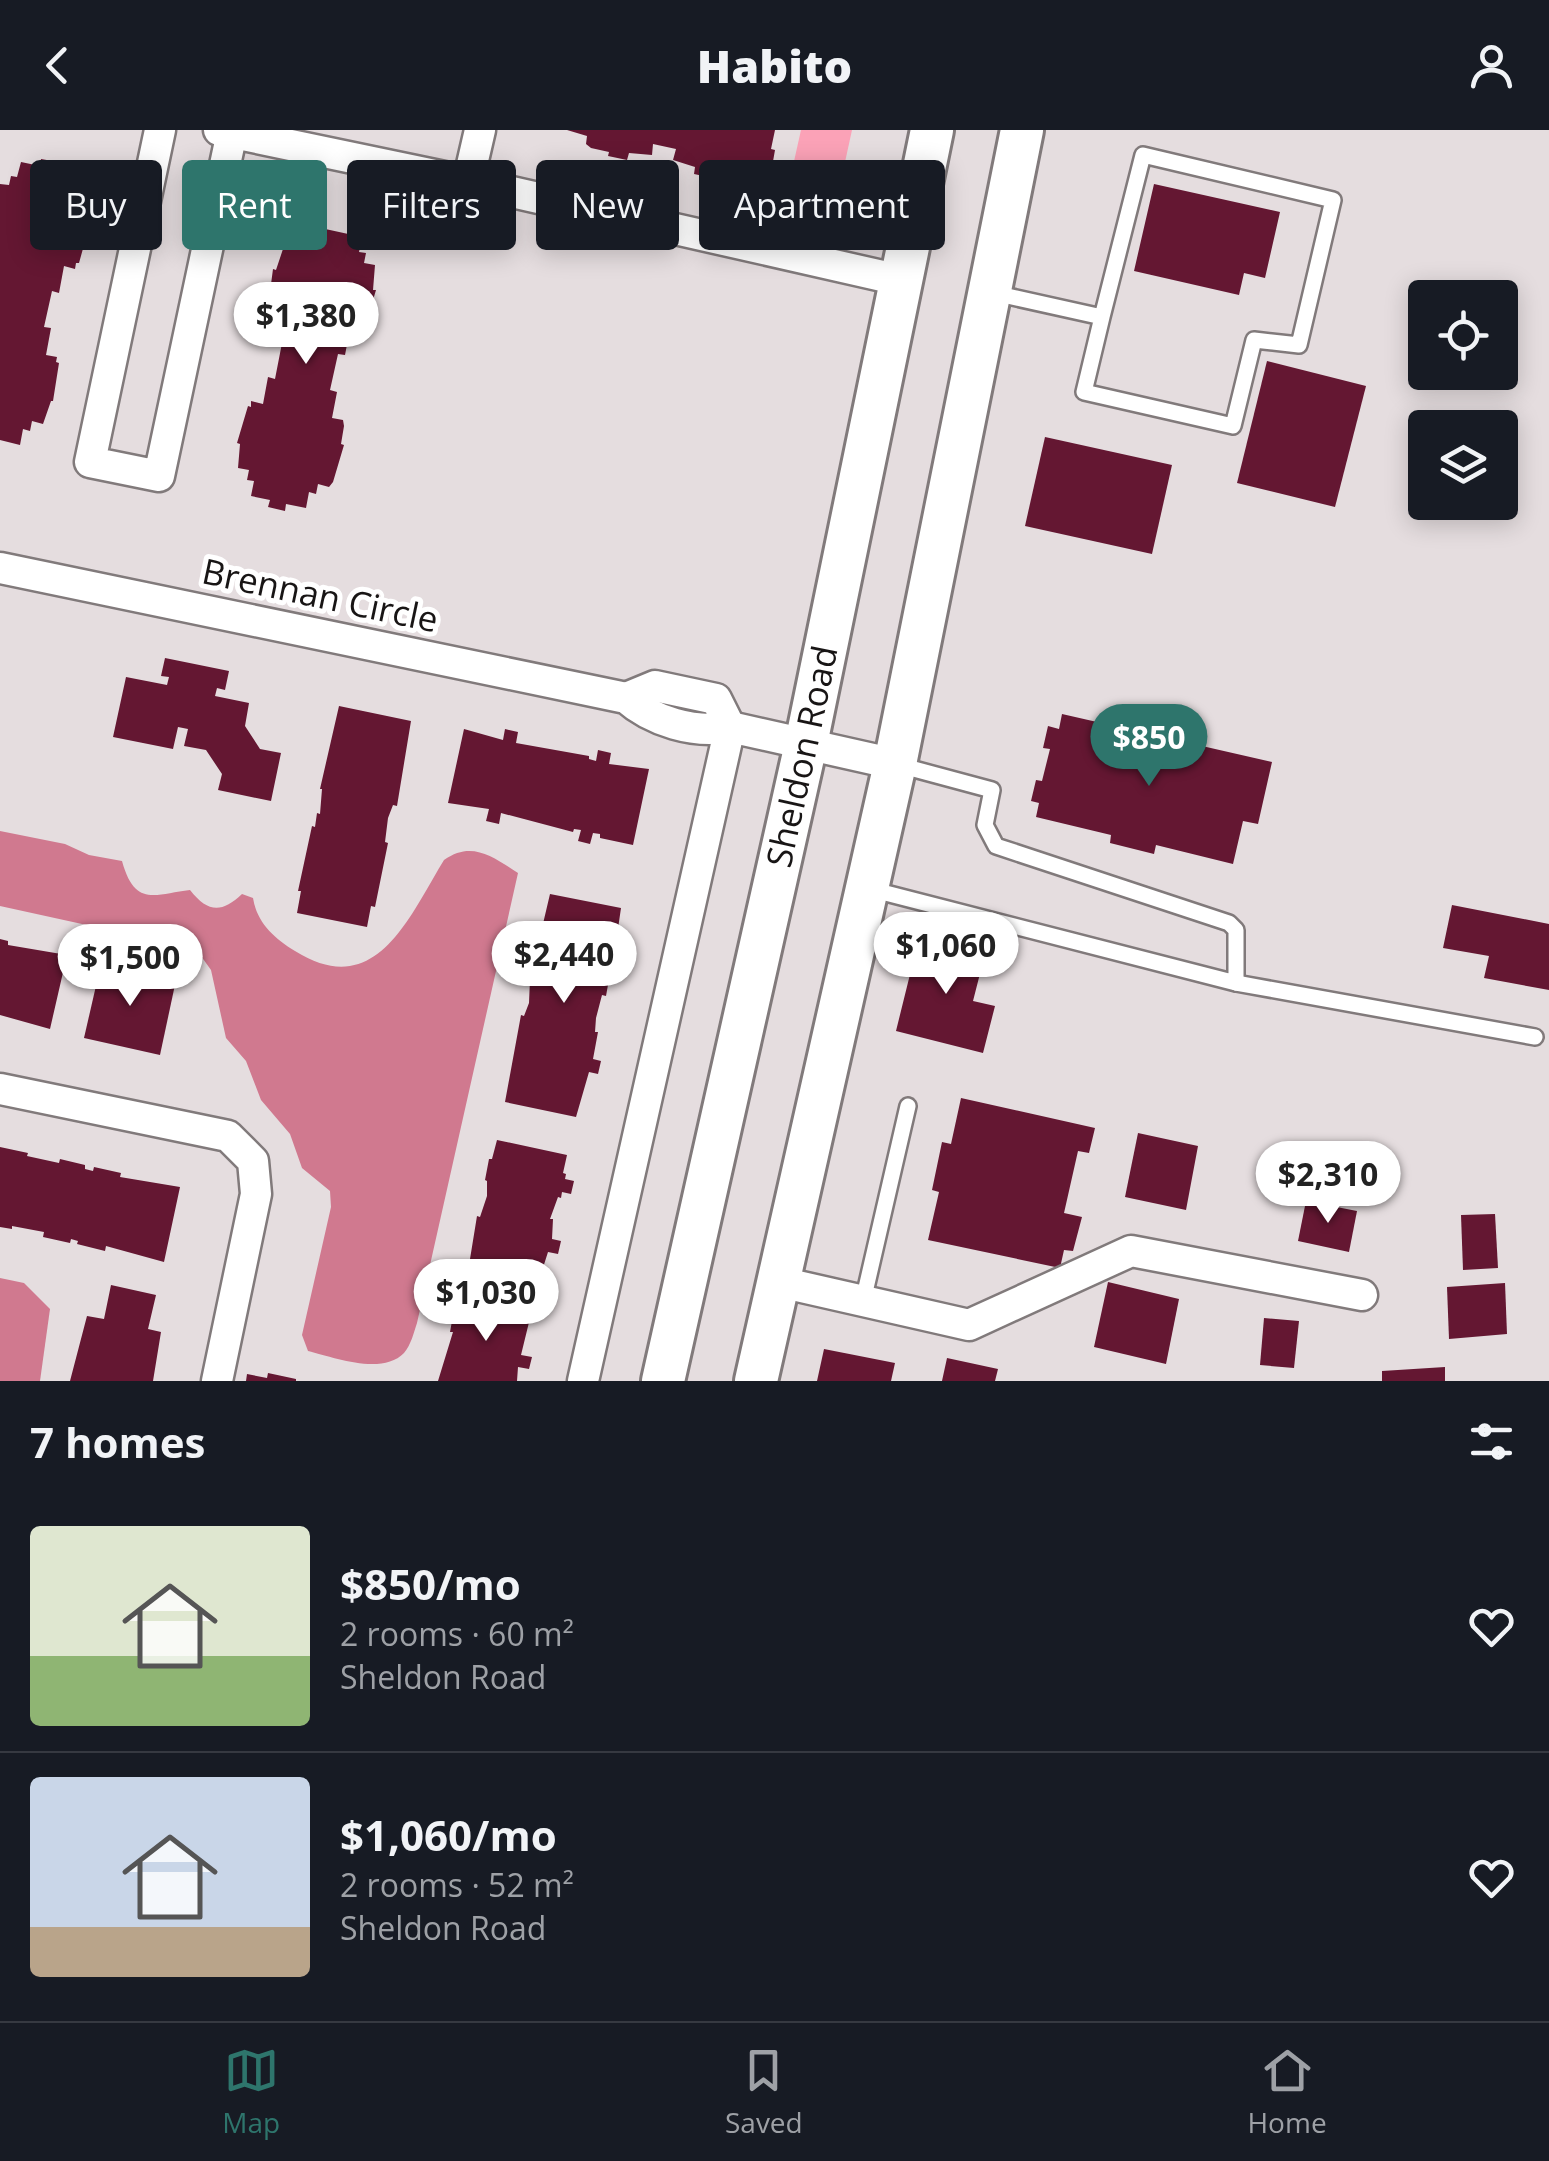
<!DOCTYPE html>
<html lang="en">
<head>
<meta charset="utf-8">
<style>
  :root { --surface:#171b24; --page:#242831; --text:#f1f3f6; --muted:#9ea1a6; --line:#363941; --accent:#2e756c }
  body { margin:0; font-family:"Open Sans",sans-serif; background:var(--page); color:var(--text); height:100vh; display:flex; flex-direction:column; font-size:38px; white-space:nowrap }
  * { box-sizing:border-box; margin:0 }
  p { font-size:32px; color:var(--muted) }
  .icon { flex:none; width:55px; height:55px; fill:none; stroke:currentColor; stroke-width:2; stroke-linecap:round; stroke-linejoin:round }
  .map { position:relative; height:1251px; overflow:hidden }
  .panel { display:flex; flex-direction:column; background:var(--surface); flex:1 }
  .panel>* { flex:none }
  .banner { position:absolute; left:30px; top:30px; width:1000px; height:90px; display:flex; gap:20px }
  .fabs { position:absolute; left:1408px; top:150px; display:grid; gap:20px }
  .fabs a { display:grid; place-items:center; width:110px; height:110px; border-radius:10px; background:var(--surface); box-shadow:0 5px 25px #0003; font-size:50px }
  .price { position:absolute; translate:-50% -85px; padding:0 22px; border-radius:35px; background:#fff; color:#222; font-size:32px; line-height:65px; filter:drop-shadow(0 2px 5px #0008) }
  .price::after { content:''; position:absolute; left:50%; top:60px; width:30px; height:22px; margin-left:-15px; background:inherit; clip-path:polygon(0 0,100% 0,50% 100%) }
  .price.selected { background:var(--accent); color:#fff }
  ul { padding:0; list-style:none }
  li { display:flex; align-items:center; gap:30px; height:250px; padding:0 30px }
  li+li { border-top:2px solid var(--line) }
  li span { display:grid; place-items:center; flex:none; width:280px; height:200px; border-radius:10px; color:#555 }
  li>.icon { margin-inline-start:auto }
  span .icon { width:120px; height:120px; fill:#fffc; stroke-width:1 }
  li b { font-size:42px }
  h2 { display:flex; justify-content:space-between; align-items:center; height:120px; padding:0 30px; font-size:42px }
  .pill { padding:0 35px; border-radius:10px; background:var(--surface); box-shadow:0 5px 25px #0003; font-size:35px; line-height:90px }
  .pill.selected { background:var(--accent); color:#fff }
  header { display:flex; justify-content:space-between; align-items:center; height:130px; padding:0 30px; background:var(--surface); font-size:45px; font-weight:800 }
  .tab-bar { display:flex; justify-content:space-around; align-items:center; height:140px; border-top:2px solid var(--line); background:var(--surface); font-size:28px; color:var(--muted) }
  .tab-bar a { display:grid; justify-items:center; gap:5px }
  .tab-bar .selected { color:var(--accent) }
  .map>svg:first-child { display:block }
</style>
</head>
<body>
<header><svg class="icon" aria-label="back" viewBox="0 0 24 24"><path d="M15 5l-7 7 7 7"/></svg>Habito<svg class="icon" aria-label="person" viewBox="0 0 24 24"><circle cx="12" cy="8" r="4"/><path d="M4 21q1-7 8-7t8 7"/></svg></header>
<div class="map">
<svg width="1549" height="1251" viewBox="0 0 1549 1251">
  <rect width="100%" height="100%" fill="#e5dddf"/>
  <path fill="#fba2b7" d="M801 0H852L833 87 784 76Z"/>
  <g fill="#d0798f">
    <path d="M0 701 65 714 89 725 122 731C135 778 155 764 190 760 208 783 222 783 242 764L253 768C257 793 274 808 295 821 376 872 409 787 444 730 472 710 493 727 518 743L417 1193C414 1202 411 1215 404 1223 382 1246 333 1227 308 1221L302 1205 331 1077 330 1061 302 1038 290 1004 261 970 246 931 226 908 211 840 196 819 0 776Z"/>
    <path d="M0 1148 24 1153 50 1179 40 1251H0Z"/>
  </g>
  <g fill="#641732">
    <path d="M567 0H775L771 19 775 20 772 37 764 35 763 42 740 37 738 45 714 43 713 48 694 44 695 37 673 30 676 19 653 14 652 25 629 23 627 30 608 26 609 22 591 18 586 14 587 6Z"/>
    <path d="M41 29 58 32 57 39 76 43 73 59 80 60 78 70 89 72 87 96 89 97 79 133H76L75 139 64 136 59 163 52 161 44 197 51 198 46 225 57 227 56 232 59 233 53 271H51L43 294 32 291 30 301 23 299 20 315 0 310V54L9 55 11 46 17 47 21 32 40 36Z"/>
    <path d="M1154 54 1280 82 1265 148 1244 143 1239 165 1134 141Z"/>
    <path d="M307 95 362 107 359 122 366 123 364 133 375 135 373 160H376L365 197 361 202 350 199 345 225 338 224 330 260 337 262 332 288 343 290 344 296 341 314 344 315 333 352 329 357 318 354 316 364 309 362 306 378 286 374 285 381 268 377 270 370 251 366 254 351 247 350 249 340 238 338 240 314 237 313 248 276 251 277V271L263 274 268 247 275 249 282 213 276 211 281 185 270 183 268 177 273 139 276 140 284 116 295 119 297 109 304 110Z"/>
    <path d="M1267 231 1366 256 1335 377 1237 353Z"/>
    <path d="M1045 307 1172 335 1152 424 1025 396Z"/>
    <path d="M165 528 229 541 225 560 217 558 215 566 249 573 245 596 260 619 281 623 271 671 218 660 222 644 206 620 184 616 188 599 178 597 173 619 113 607 126 547 167 555 169 547 161 546Z"/>
    <path d="M339 576 411 591 397 676 393 675 388 688 385 712 388 713 375 777 371 776 367 797 297 783 301 761H298L312 696 315 697 317 683 320 684 322 659H320Z"/>
    <path d="M1062 584 1272 632 1258 694 1243 691 1233 734 1156 715 1154 724 1110 713 1111 705 1036 687 1039 673 1031 671 1036 650 1042 651 1050 619 1043 618 1048 596 1059 599Z"/>
    <path d="M464 599 503 610 505 599 518 602 516 613 589 626V629L596 631 598 620 611 623 609 634 649 639 633 715 600 708V704L593 703 590 714 578 711 581 700 574 699 573 702 501 683 499 694 486 691 489 679 448 673Z"/>
    <path d="M550 764 621 778 614 826 622 828 620 840 611 838 606 866 602 865 596 888 595 902H598L593 929 601 931 598 944 589 942 576 987 505 972 521 885 524 886 529 873 530 849Z"/>
    <path d="M1452 775 1549 794V860L1484 848 1489 826 1443 818Z"/>
    <path d="M919 808 985 824 973 871 995 876 983 923 896 901Z"/>
    <path d="M0 809 8 811V815L67 825 50 899 0 885Z"/>
    <path d="M101 834 176 850 160 925 84 908Z"/>
    <path d="M961 968 1095 998 1089 1023 1078 1021 1064 1083 1082 1087 1073 1121 1064 1120 1060 1138 928 1110 939 1062 932 1060 942 1012 951 1014Z"/>
    <path d="M1138 1003 1198 1016 1186 1080 1125 1067Z"/>
    <path d="M497 1010 567 1025 563 1043 566 1044 565 1049 574 1051 571 1064 562 1062 561 1068 558 1067 550 1089H553L552 1109 561 1111 558 1124 548 1122 541 1144 470 1129 477 1086 480 1087 487 1066V1051L485 1050 489 1029H492Z"/>
    <path d="M0 1017 28 1023 27 1026 59 1033 60 1029 85 1035V1039L93 1041 94 1037 121 1043 120 1047 180 1057 164 1132 106 1116 105 1121 77 1114 78 1111 71 1109 70 1113 43 1107 44 1102 12 1096V1099L0 1097Z"/>
    <path d="M1306 1071 1357 1081 1349 1122 1298 1111Z"/>
    <path d="M1495 1084 1498 1138 1463 1140 1461 1085Z"/>
    <path d="M1108 1152 1179 1169 1166 1234 1094 1217Z"/>
    <path d="M1505 1153 1507 1204 1449 1209 1447 1157Z"/>
    <path d="M111 1155 156 1165 148 1199 161 1202 153 1251H70L87 1186 104 1189Z"/>
    <path d="M456 1169 531 1184 521 1225 532 1227 529 1239 518 1237 517 1251H438L453 1202H450Z"/>
    <path d="M1264 1188 1299 1191 1294 1238 1260 1235Z"/>
    <path d="M824 1219 895 1233 891 1251H817Z"/>
    <path d="M947 1228 998 1239 995 1251H942Z"/>
    <path d="M1445 1237V1251H1382V1241Z"/>
    <path d="M268 1243 296 1249V1251H246L247 1244 267 1248Z"/>
  </g>
  <g fill="none" stroke-linecap="round" stroke-linejoin="round">
    <g stroke="#817a7b" stroke-width="20">
      <g id="lane">
        <path d="M994 163 1102 187 1143 25 1333 70 1299 215 1254 210 1233 296 1084 262 1102 187"/>
        <path d="M870 759 1236 853V800L1229 793 996 716 985 695 992 660 899 635"/>
        <path d="M1236 853 1535 907"/>
        <path d="M863 1171 908 976"/>
      </g>
    </g>
    <g stroke="#817a7b" stroke-width="35">
      <g id="street">
        <path d="M160 0 90 332 159 346 232 2"/>
        <path d="M219 0 468 52 900 150"/>
        <path d="M468 52 480 0"/>
        <path d="M0 438 626 568C652 591 694 604 730 597L895 634"/>
        <path d="M626 568 655 556 716 569 730 597"/>
        <path d="M0 959 228 1006 253 1031 256 1064 217 1251"/>
        <path d="M780 1152 969 1195 1131 1121 1362 1165"/>
        <path d="M583 1251 730 597"/>
      </g>
    </g>
    <g stroke="#817a7b" stroke-width="48">
      <g id="secondary">
        <path id="s1" d="M663 1251 806 614 932 0"/>
        <path d="M756 1251 895 634 1022 0"/>
      </g>
    </g>
    <use href="#lane" stroke="#fff" stroke-width="15"/>
    <use href="#street" stroke="#fff" stroke-width="30"/>
    <use href="#secondary" stroke="#fff" stroke-width="42"/>
  </g>
  <g text-anchor="middle" stroke-width="10" stroke-linejoin="round" paint-order="stroke">
    <g font-size="35" fill="#181515" stroke="#fff">
      <text transform="translate(320 466) rotate(12)" y="12">Brennan Circle</text>
      <text dy="12" stroke="none"><textPath href="#s1" startOffset="640">Sheldon Road</textPath></text>
    </g>
  </g>
</svg>
<div class="fabs">
<a><svg class="icon" aria-label="locate" viewBox="0 0 24 24"><circle cx="12" cy="12" r="6"/><path d="M12 2v4M12 18v4M2 12h4M18 12h4"/></svg></a>
<a><svg class="icon" aria-label="layers" viewBox="0 0 24 24"><path d="M12 4l9 5-9 5-9-5zM3 14l9 5 9-5"/></svg></a>
</div>
<b class="price" style="left:306px;top:237px">$1,380</b>
<b class="price selected" style="left:1149px;top:659px">$850</b>
<b class="price" style="left:946px;top:867px">$1,060</b>
<b class="price" style="left:564px;top:876px">$2,440</b>
<b class="price" style="left:130px;top:879px">$1,500</b>
<b class="price" style="left:1328px;top:1096px">$2,310</b>
<b class="price" style="left:486px;top:1214px">$1,030</b>
<div class="banner">
<a class="pill">Buy</a>
<a class="pill selected">Rent</a>
<a class="pill">Filters</a>
<a class="pill">New</a>
<a class="pill">Apartment</a>
</div>
</div>
<section class="panel">
<h2>7 homes<svg class="icon" aria-label="filters" viewBox="0 0 24 24"><path d="M4 7h16M4 17h16"/><circle cx="9" cy="7" r="2"/><circle cx="15" cy="17" r="2"/></svg></h2>
<ul>
<li><span style="background:linear-gradient(#dfe7d0 65%,#8fb573 0)"><svg class="icon" aria-label="home" viewBox="0 0 24 24"><path d="M3 11l9-7 9 7M6 9v11h12V9"/></svg></span><div><b>$850/mo</b><p>2 rooms · 60 m²</p><p>Sheldon Road</p></div><svg class="icon" aria-label="heart" viewBox="0 0 24 24"><path d="M12 20l-8-8c-3-5 5-10 8-4 3-6 11-1 8 4z"/></svg></li>
<li><span style="background:linear-gradient(#c9d6e8 75%,#b9a48a 0)"><svg class="icon" aria-label="home" viewBox="0 0 24 24"><path d="M3 11l9-7 9 7M6 9v11h12V9"/></svg></span><div><b>$1,060/mo</b><p>2 rooms · 52 m²</p><p>Sheldon Road</p></div><svg class="icon" aria-label="heart" viewBox="0 0 24 24"><path d="M12 20l-8-8c-3-5 5-10 8-4 3-6 11-1 8 4z"/></svg></li>
</ul>
</section>
<nav class="tab-bar">
<a class="selected"><svg class="icon" aria-label="map" viewBox="0 0 24 24"><path d="M3 6l6-2 6 2 6-2v14l-6 2-6-2-6 2zM9 4v14M15 6v14"/></svg>Map</a>
<a><svg class="icon" aria-label="saved" viewBox="0 0 24 24"><path d="M7 4h10v16l-5-4-5 4z"/></svg>Saved</a>
<a><svg class="icon" aria-label="home" viewBox="0 0 24 24"><path d="M3 11l9-7 9 7M6 9v11h12V9"/></svg>Home</a>
</nav>
</body>
</html>
